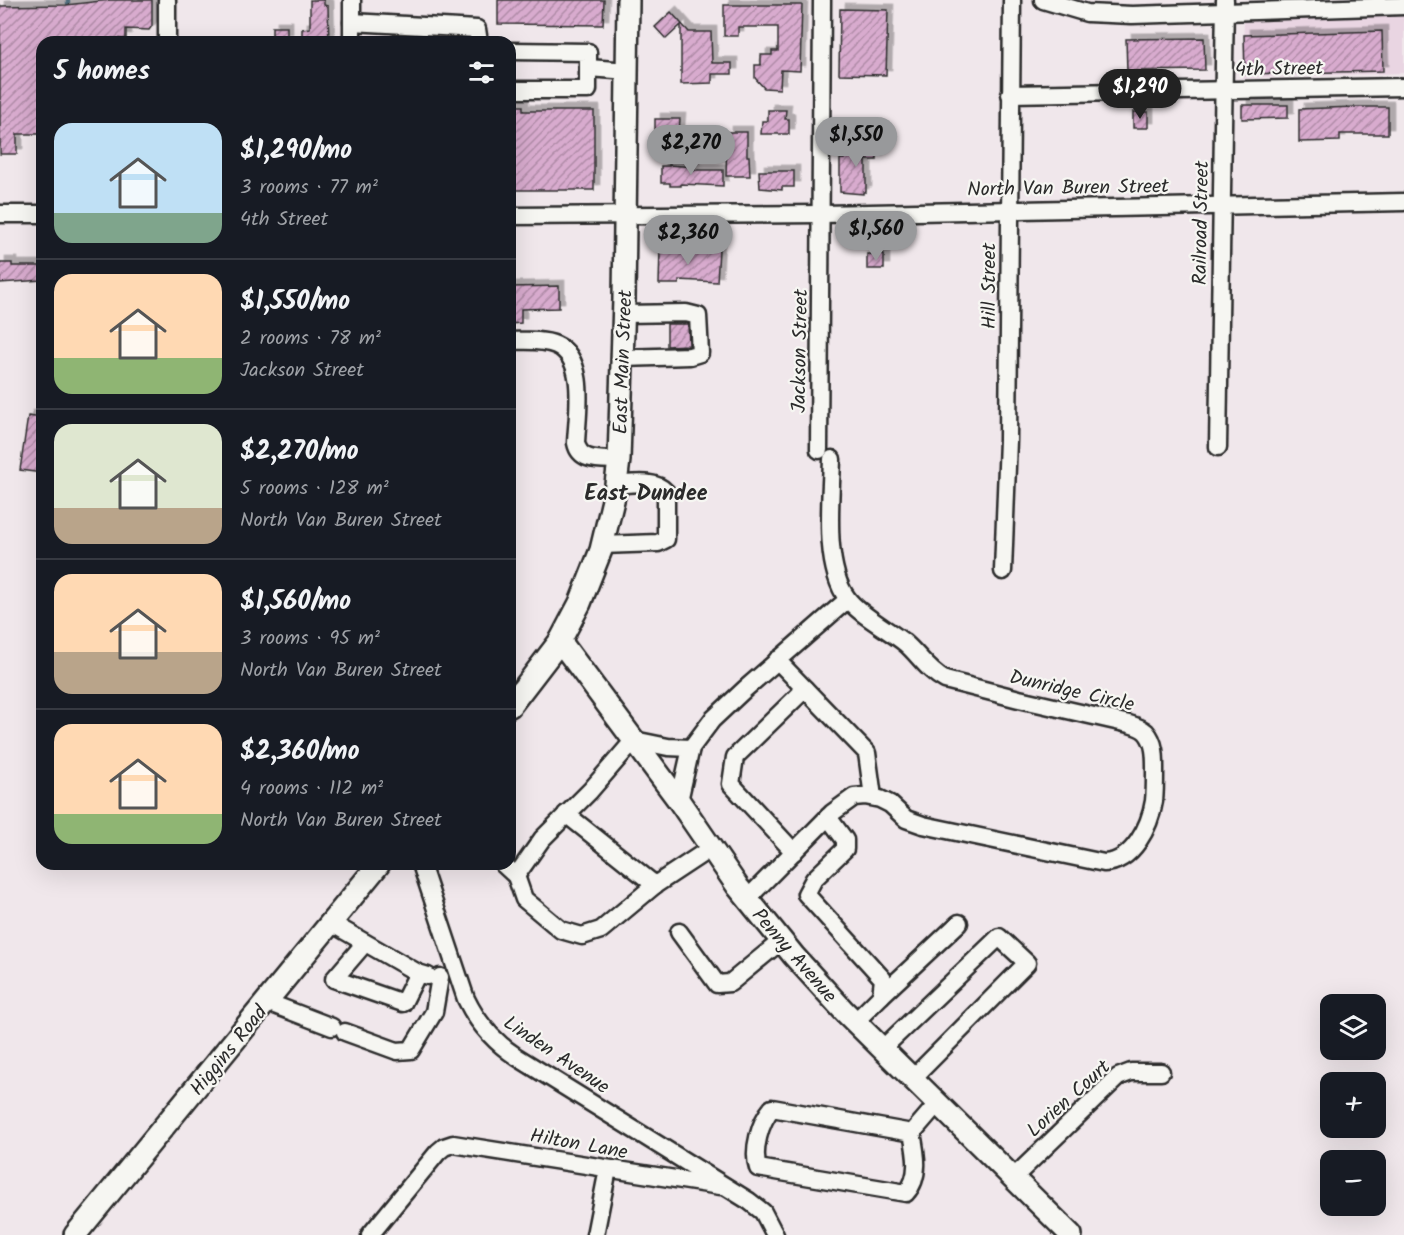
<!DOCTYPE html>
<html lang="en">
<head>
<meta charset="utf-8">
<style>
  :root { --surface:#171b24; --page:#242831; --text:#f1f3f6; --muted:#9ea1a6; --line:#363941; --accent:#98999b }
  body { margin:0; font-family:Kalam,sans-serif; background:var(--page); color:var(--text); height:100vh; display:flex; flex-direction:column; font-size:22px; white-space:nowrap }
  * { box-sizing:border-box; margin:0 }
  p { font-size:20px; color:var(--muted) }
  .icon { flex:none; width:33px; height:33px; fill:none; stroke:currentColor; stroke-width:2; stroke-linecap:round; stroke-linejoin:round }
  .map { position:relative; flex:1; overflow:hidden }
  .details { position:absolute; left:36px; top:36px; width:480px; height:834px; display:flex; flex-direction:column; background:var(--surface); border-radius:18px; box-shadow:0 6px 24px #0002 }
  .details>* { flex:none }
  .controls { position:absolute; left:1320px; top:994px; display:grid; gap:12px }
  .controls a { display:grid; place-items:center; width:66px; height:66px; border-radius:12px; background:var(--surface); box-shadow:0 6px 24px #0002; font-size:30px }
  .price { position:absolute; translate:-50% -51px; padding:0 14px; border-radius:21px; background:var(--accent); color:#111; font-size:20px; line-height:39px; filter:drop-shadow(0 2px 3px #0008) }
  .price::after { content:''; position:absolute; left:50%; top:36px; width:18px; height:14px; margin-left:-9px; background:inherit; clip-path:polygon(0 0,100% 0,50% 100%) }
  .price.on { background:#222; color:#fff }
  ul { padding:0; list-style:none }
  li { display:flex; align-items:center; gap:18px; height:150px; padding:0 18px }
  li+li { border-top:2px solid var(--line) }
  li span { display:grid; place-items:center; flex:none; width:168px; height:120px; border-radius:18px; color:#555 }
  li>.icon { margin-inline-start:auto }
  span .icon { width:72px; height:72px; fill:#fffc; stroke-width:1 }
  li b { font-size:26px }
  h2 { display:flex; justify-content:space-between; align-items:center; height:72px; padding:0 18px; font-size:26px }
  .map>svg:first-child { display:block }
</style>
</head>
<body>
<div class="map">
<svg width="1404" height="1235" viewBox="0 0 1404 1235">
  <defs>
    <pattern id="building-hatch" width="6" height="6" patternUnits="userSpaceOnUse" patternTransform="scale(1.5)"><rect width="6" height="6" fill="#d8abce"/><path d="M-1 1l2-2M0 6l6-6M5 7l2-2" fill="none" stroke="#af8ba7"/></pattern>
    <filter id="shadow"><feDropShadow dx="5.5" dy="-5.5" stdDeviation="0" flood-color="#0004"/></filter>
  </defs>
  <rect width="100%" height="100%" fill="#f0e7eb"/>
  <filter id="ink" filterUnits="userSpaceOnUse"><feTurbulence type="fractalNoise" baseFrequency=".0167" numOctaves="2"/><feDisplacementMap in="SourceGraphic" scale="12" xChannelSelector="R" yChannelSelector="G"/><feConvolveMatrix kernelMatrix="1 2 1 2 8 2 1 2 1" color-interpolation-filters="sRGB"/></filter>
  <g filter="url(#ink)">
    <path fill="#e9d5e2" d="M1404 15V73L1242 78 1244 20Z"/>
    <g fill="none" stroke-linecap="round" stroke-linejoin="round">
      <path stroke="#6d93a8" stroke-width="4.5" d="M68 0V3"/>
    </g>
    <g fill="url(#building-hatch)" stroke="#2b2b2b" stroke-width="1.5" filter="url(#shadow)">
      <path d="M110 0H152V26L149 30 126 29V39L112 38V42H42V134H17V154H0V6L66 5Z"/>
      <path d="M310 0H324V5L328 6 329 42H302V29L310 28Z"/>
      <path d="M498 0H604L603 25 498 24Z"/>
      <path d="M724 5H802L800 71 781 70 780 89 764 88 755 78V65H761V55H772V51H778V27H738V36H724Z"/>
      <path d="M840 9 888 10 886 75 839 74Z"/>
      <path d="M671 12 689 32H711L712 63H732V74H712V83L681 84V25L666 39 655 27Z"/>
      <rect x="272" y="27" width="15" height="12"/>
      <path d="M1382 31 1383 71 1245 74 1244 35Z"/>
      <path d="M1204 38 1205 70 1127 71 1126 39Z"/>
      <path d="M1242 105H1288V118L1242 119Z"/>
      <path d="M510 106H523V111H594V190H510Z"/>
      <path d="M1355 107H1388V134H1340V141L1299 142V109Z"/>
      <path d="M768 110H786L785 119H789V134H761L762 121H768Z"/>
      <rect x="1133" y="112" width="15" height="16"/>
      <path d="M655 119H680L678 145H655Z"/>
      <path d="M727 132H747V156H749L750 176H726Z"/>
      <path d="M877 145V160H866V192H863V194L840 192V159H844L843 146Z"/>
      <path d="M669 165 695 167V170H723V186L681 184V186H670V183H661V166H669Z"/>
      <path d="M759 171H794V187H782V190L760 188Z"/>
      <path d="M660 249 719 250 717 282 679 280V284H659Z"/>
      <rect x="867" y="254" width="17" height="15"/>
      <path d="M0 263H12V266H42V280L0 283Z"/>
      <path d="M559 286V308L521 309V323L510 324V287Z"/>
      <path d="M667 324H688L689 345 667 346Z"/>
      <path d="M28 416 42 418V473L20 470Z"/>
    </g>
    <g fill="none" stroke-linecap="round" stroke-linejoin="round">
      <g stroke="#2b2b2b" stroke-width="21">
        <g id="minor">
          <path d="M352 0V42"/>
          <path d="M1043 0 1087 13 1132 15 1404 6"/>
          <path d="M352 22 477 29 479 42"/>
          <path d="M167 42V0"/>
          <path d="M510 51 588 52V90H510"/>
          <path d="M588 68 629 71"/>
          <path d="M1010 94 1404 87"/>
          <path d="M0 214H42"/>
          <path d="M510 216 822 214 1404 202"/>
          <path d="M510 341C524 341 542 339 556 345 588 359 577 415 576 443 580 463 602 459 619 460"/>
          <path d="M622 358 690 356 700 353 698 316 686 313 624 314"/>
          <path d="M1218 447 1225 0"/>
          <path d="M819 450 822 0"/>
          <path d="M602 545 658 543 666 539V492C655 479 631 484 616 485"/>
          <path d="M1003 571 1008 440 1012 0"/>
          <path d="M777 660 867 753 873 797"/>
          <path d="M679 801 691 748 712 720 745 689 847 600"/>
          <path d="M566 814 655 885 711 848"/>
          <path d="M828 817 845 840V849L814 879 806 894 883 979 881 996 855 1022"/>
          <path d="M794 852 731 784 735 757 805 689"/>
          <path d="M421 864 466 999C478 1024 494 1042 517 1057L749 1201 763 1212 775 1235"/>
          <path d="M503 864 516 876 542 839 590 791 634 740 668 747 691 748"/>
          <path d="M516 876 524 899 561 930 582 936 601 930 655 885"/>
          <path d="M747 899 832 813 854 797 865 796 880 799 890 804 906 819 923 825 1104 863C1133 862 1150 826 1154 801 1155 792 1155 782 1155 773 1155 759 1156 743 1146 732 1142 728 1136 726 1129 724L1019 699 945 680C928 671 919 655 905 643 889 630 858 614 847 598 823 565 831 499 832 459"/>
          <path d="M331 923 418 973 428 976"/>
          <path d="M679 932 717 984 730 983 781 941"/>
          <path d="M365 943 334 979 403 1003 418 973"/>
          <path d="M881 996 959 923"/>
          <path d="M267 1002 332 1027"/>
          <path d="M345 1032 397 1051 411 1050 434 1012 440 977"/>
          <path d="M882 1049 999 937 1027 963 912 1079"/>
          <path d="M912 1133 772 1108C760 1122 752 1150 758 1168L906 1193C921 1177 916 1153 912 1133L937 1104"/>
          <path d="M1013 1178 1118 1077 1131 1072H1161"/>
          <path d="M370 1235 438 1152 444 1147 453 1144 720 1186"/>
          <path d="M595 1235 608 1169"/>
        </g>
      </g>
      <g stroke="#2b2b2b" stroke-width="26">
        <g id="major">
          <path d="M560 641 679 801 738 887 794 956 844 1011 1071 1235"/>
          <path d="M510 706 560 641 580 603 601 550 615 492 619 460 624 299 628 0"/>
          <path d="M75 1235 379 864"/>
        </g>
      </g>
      <use href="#minor" stroke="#f6f6f2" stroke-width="16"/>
      <use href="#major" stroke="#f6f6f2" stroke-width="21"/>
    </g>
  </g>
  <g text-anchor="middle" stroke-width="4.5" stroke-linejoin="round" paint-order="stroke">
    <g font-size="20" fill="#2b2b2b" stroke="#f6f6f2">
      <text transform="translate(1279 68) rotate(-1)" y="7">4th Street</text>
      <text transform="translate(1068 187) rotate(-1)" y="7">North Van Buren Street</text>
      <text transform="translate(1200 223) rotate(-89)" y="7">Railroad Street</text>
      <text transform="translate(988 286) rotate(-90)" y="7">Hill Street</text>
      <text transform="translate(799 351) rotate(-89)" y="7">Jackson Street</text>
      <text transform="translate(622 362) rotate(-88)" y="7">East Main Street</text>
      <text transform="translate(1072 690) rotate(13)" y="7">Dunridge Circle</text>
      <text transform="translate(795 955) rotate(49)" y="7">Penny Avenue</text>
      <text transform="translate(228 1050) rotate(-51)" y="7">Higgins Road</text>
      <text transform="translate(557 1054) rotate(34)" y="7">Linden Avenue</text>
      <text transform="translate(1068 1098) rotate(-42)" y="7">Lorien Court</text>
      <text transform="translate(579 1143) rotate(10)" y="7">Hilton Lane</text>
    </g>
    <g font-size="22" font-weight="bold" fill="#2b2b2b" stroke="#f6f6f2">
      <text x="646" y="500">East Dundee</text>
    </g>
  </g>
</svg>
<div class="controls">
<a><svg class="icon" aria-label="layers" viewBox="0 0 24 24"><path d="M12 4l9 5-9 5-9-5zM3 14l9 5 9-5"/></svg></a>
<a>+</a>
<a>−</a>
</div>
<b class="price on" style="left:1140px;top:120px">$1,290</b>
<b class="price" style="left:856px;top:168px">$1,550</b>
<b class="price" style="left:691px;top:176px">$2,270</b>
<b class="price" style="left:876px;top:262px">$1,560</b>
<b class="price" style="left:688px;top:266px">$2,360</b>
<section class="details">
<h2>5 homes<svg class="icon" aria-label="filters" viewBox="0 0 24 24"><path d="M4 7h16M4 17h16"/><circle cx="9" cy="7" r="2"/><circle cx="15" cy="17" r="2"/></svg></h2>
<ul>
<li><span style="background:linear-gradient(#bfe0f5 75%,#7fa58c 0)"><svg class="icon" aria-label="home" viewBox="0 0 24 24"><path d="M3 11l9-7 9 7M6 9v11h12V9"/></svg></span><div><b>$1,290/mo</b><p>3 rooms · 77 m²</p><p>4th Street</p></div></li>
<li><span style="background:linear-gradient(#ffd9b3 70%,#8fb573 0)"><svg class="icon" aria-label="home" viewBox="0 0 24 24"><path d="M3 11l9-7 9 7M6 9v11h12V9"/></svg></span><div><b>$1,550/mo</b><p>2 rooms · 78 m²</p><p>Jackson Street</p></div></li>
<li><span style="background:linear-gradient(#dfe7d0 70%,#b9a48a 0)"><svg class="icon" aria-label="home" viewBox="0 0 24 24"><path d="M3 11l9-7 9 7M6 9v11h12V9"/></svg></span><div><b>$2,270/mo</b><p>5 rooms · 128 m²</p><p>North Van Buren Street</p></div></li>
<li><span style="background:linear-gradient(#ffd9b3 65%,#b9a48a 0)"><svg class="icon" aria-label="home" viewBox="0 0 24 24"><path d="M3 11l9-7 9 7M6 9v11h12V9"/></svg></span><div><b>$1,560/mo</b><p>3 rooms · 95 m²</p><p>North Van Buren Street</p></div></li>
<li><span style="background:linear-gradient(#ffd9b3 75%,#8fb573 0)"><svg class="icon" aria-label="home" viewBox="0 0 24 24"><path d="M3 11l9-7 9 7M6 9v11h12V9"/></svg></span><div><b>$2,360/mo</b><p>4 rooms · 112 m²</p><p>North Van Buren Street</p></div></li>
</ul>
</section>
</div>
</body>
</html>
